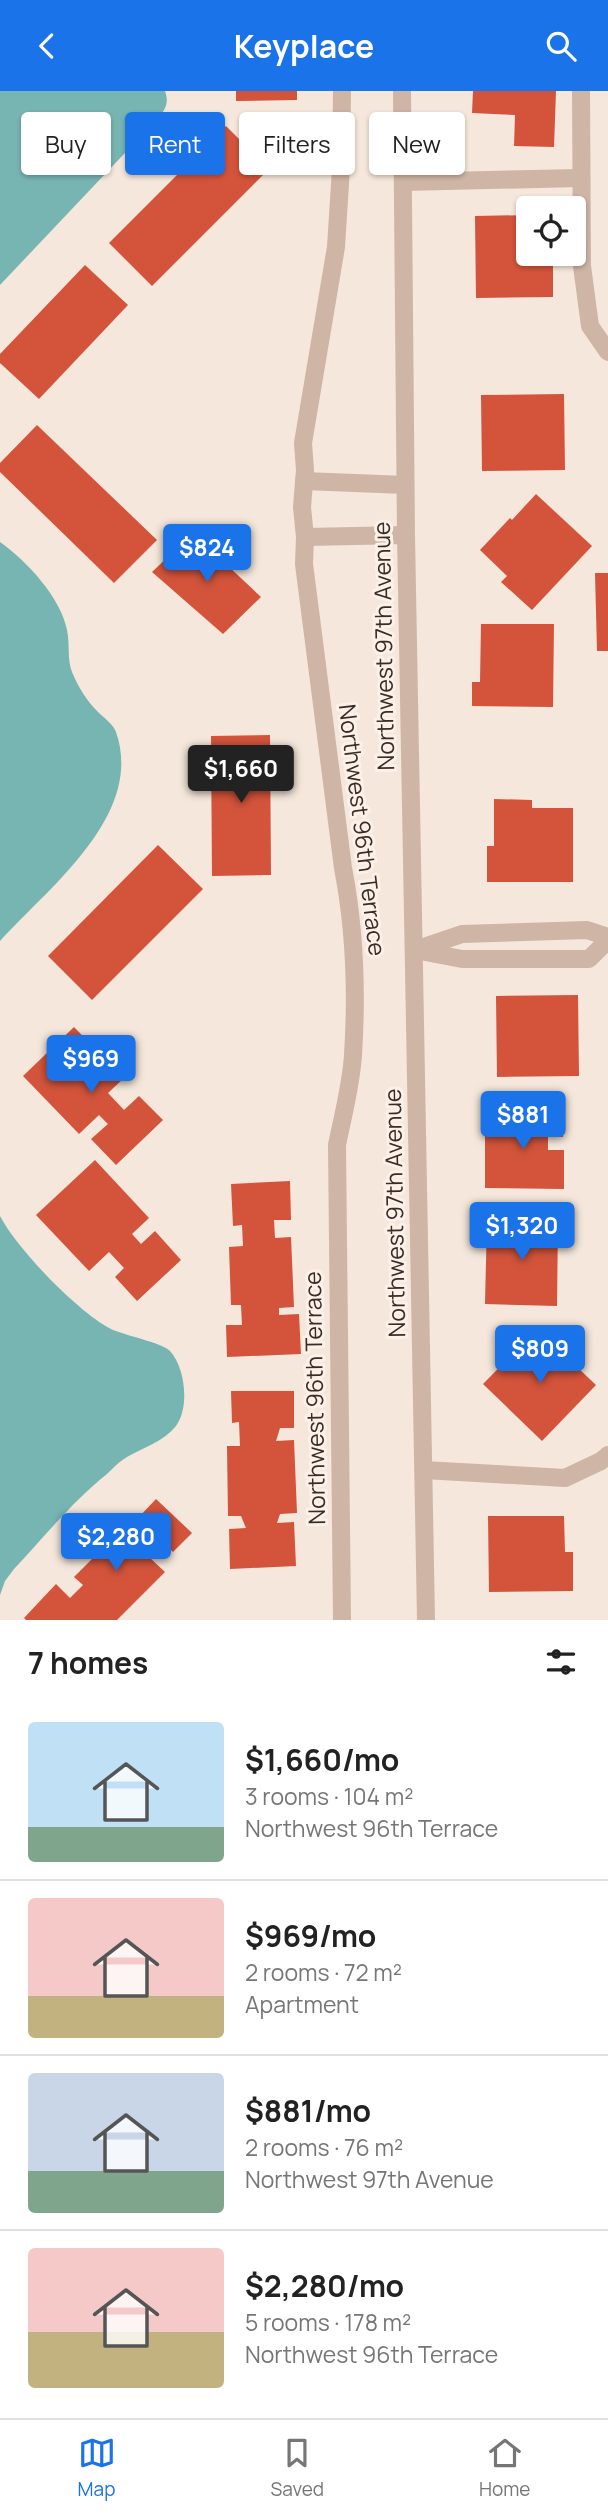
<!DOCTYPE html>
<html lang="en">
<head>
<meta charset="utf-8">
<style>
  :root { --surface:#fff; --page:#f6f6f6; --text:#222; --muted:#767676; --line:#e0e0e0; --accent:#1a73e8 }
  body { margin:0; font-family:Manrope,sans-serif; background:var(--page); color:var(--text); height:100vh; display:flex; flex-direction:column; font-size:26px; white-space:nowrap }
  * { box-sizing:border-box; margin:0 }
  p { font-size:23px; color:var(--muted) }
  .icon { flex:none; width:38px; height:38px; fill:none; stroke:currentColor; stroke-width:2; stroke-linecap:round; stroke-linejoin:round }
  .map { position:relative; height:1529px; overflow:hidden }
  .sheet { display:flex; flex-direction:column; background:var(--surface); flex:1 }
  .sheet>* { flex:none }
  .guide { position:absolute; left:21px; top:21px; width:567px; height:63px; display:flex; gap:14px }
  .controls { position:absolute; left:516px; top:105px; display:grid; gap:14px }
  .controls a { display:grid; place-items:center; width:70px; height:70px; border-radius:7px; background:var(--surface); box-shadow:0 2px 5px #0004; font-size:35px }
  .price { position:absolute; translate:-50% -60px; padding:0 16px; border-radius:7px; background:var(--accent); color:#fff; font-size:23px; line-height:46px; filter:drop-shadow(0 2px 4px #0008) }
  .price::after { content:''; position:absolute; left:50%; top:42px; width:21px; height:16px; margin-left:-10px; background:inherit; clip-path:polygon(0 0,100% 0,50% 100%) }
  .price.on { background:#222; color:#fff }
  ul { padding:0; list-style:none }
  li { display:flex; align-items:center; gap:21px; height:175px; padding:0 28px }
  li+li { border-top:2px solid var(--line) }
  li span { display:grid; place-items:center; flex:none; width:196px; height:140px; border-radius:7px; color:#555 }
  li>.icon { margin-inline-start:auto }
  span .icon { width:84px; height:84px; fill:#fffc; stroke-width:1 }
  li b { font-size:30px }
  h2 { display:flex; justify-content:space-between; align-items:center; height:84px; padding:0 28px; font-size:30px }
  .chip { padding:0 24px; border-radius:7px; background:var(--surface); box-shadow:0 2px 5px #0004; font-size:24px; line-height:63px }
  .chip.on { background:var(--accent); color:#fff }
  header { display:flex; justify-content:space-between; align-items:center; height:91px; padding:0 28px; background:var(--accent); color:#fff; font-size:32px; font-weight:700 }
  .tabs { display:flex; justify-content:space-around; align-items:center; height:98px; border-top:2px solid var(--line); background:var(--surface); font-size:19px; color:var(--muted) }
  .tabs a { display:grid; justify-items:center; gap:4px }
  .tabs .on { color:var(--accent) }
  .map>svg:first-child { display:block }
</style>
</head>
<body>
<header><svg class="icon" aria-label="back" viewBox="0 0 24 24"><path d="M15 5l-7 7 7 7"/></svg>Keyplace<svg class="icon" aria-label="search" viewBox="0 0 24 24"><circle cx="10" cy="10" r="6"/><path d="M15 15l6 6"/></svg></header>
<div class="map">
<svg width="608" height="1529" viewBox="0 0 608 1529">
  <rect width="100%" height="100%" fill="#f5e7db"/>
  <g fill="#77b5b3">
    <path d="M0 0H165C169 11 166 17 159 26L0 194Z"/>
    <path d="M0 451C27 470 61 507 67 539 70 553 67 568 72 581 78 596 87 610 98 621 104 627 113 633 116 641 145 724 48 797 0 850Z"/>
    <path d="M0 1125C17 1158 78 1221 111 1238 123 1244 163 1252 170 1260 185 1276 190 1316 176 1335 163 1351 144 1356 127 1366 120 1370 113 1377 107 1383 73 1410 44 1446 14 1478L5 1490 0 1504Z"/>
  </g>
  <g fill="#d3543b">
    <path d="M236 0H297V9L236 10Z"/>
    <path d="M473 0H556L554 56 514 55 515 24 472 22Z"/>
    <path d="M226 35 269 78 152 195 109 152Z"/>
    <path d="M528 124V163H553V206L476 207 475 125Z"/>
    <path d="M85 174 128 214 39 308 0 272V263Z"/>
    <path d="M564 303 565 379 482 380 481 304Z"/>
    <path d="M37 334 157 449 114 492 0 381V372Z"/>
    <path d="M536 403 592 455 532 519 501 491 507 485 480 459 510 427 512 429Z"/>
    <path d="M193 442 261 506 223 543 152 481Z"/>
    <path d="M595 482H608V560H597Z"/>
    <path d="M481 533H554L553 616 472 615V591H480Z"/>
    <path d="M270 644 271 784 212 785 211 645Z"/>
    <path d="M494 708 532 709V717H573V791H487V755H494Z"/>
    <path d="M158 754 203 798 92 909 48 865Z"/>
    <path d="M578 904 579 985 497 986 496 905Z"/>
    <path d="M74 936 124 987 108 1002 124 1019 139 1005 163 1029 116 1074 91 1048 108 1033 99 1024 79 1043 23 985Z"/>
    <path d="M485 1022 564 1023 563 1046 548 1045V1059H564V1098L485 1097Z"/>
    <path d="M95 1069 149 1127 132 1143 141 1153 155 1140 181 1169 137 1210 115 1186 124 1177 109 1161 89 1180 36 1124Z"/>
    <path d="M290 1090 291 1129H274L275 1147 291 1146 294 1216 279 1217V1224L299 1223 301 1263 227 1266 226 1234H242L241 1214H231L229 1156 243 1155 242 1134 233 1135 231 1093Z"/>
    <path d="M487 1128 558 1129 557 1215 485 1213Z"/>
    <path d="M537 1238 596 1294 542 1350 483 1293Z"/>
    <path d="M231 1300H294V1337H280L276 1350 294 1349 297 1422 280 1423 277 1432 294 1431 296 1475 230 1478 229 1438 246 1437 241 1425H228L227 1355H240L239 1331 232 1332Z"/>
    <path d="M156 1408 192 1442 173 1461 163 1451 149 1466 165 1481 117 1529H26L24 1527 56 1493 70 1507 83 1494 74 1486 120 1440 130 1450 146 1433 139 1426Z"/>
    <path d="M488 1425H564L565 1461H573V1500L489 1501Z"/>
  </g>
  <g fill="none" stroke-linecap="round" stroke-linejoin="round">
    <g stroke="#cfb5a6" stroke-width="18">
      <path d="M402 0 406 444 426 1529"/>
      <path d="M581 0 582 175 590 235 608 261"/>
      <path d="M403 91 580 87"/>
      <path d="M304 390 405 394"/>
      <path d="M305 446 406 444"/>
      <path d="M418 858 462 843 587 839 608 846"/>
      <path d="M415 859 462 868H589L608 849"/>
      <path d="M424 1379 565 1387 601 1370 608 1364"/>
      <path d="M342 1529 337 1054C343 1024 351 995 353 964 357 901 355 839 343 777L304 473 305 446 302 416 305 379 303 352 336 156 341 77 342 0"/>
    </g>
  </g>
  <g text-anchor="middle" stroke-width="6" stroke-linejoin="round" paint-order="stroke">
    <g font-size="23" fill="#3a2c27" stroke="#fcf1e9">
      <text transform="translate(384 555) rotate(-91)" y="8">Northwest 97th Avenue</text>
      <text transform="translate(362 739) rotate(83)" y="8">Northwest 96th Terrace</text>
      <text transform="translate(395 1122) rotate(-91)" y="8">Northwest 97th Avenue</text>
      <text transform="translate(315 1307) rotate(-91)" y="8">Northwest 96th Terrace</text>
    </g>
  </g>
</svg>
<div class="controls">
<a><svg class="icon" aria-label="locate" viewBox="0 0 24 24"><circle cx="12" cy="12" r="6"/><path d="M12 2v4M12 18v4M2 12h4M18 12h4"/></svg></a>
</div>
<b class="price" style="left:207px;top:493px">$824</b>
<b class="price on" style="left:241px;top:714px">$1,660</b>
<b class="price" style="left:91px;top:1004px">$969</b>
<b class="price" style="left:523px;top:1060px">$881</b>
<b class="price" style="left:522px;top:1171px">$1,320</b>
<b class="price" style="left:540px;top:1294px">$809</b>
<b class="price" style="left:116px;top:1482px">$2,280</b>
<div class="guide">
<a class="chip">Buy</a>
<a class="chip on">Rent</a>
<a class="chip">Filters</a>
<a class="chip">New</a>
</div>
</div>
<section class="sheet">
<h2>7 homes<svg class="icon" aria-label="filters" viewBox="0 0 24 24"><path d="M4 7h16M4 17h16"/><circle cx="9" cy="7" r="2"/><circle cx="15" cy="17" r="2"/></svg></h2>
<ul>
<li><span style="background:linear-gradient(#bfe0f5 75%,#7fa58c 0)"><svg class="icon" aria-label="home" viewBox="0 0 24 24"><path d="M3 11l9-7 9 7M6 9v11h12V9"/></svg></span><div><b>$1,660/mo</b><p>3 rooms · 104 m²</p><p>Northwest 96th Terrace</p></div></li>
<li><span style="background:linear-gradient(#f6c9c9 70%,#c2b280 0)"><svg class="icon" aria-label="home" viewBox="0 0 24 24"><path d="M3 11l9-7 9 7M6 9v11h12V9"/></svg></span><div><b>$969/mo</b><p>2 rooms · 72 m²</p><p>Apartment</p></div></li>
<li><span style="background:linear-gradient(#c9d6e8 70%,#7fa58c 0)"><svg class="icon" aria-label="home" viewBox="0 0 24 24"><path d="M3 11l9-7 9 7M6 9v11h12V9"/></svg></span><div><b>$881/mo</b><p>2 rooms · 76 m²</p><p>Northwest 97th Avenue</p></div></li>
<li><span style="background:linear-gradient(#f6c9c9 60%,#c2b280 0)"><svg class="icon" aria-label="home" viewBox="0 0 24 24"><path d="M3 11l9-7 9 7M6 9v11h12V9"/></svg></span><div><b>$2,280/mo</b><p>5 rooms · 178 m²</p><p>Northwest 96th Terrace</p></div></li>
</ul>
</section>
<nav class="tabs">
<a class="on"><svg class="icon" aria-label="map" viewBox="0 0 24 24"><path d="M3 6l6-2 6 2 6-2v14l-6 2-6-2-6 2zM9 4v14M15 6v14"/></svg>Map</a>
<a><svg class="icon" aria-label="saved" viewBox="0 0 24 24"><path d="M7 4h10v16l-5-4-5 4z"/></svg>Saved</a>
<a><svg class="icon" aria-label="home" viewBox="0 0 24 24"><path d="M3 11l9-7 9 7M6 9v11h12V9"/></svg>Home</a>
</nav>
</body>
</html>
